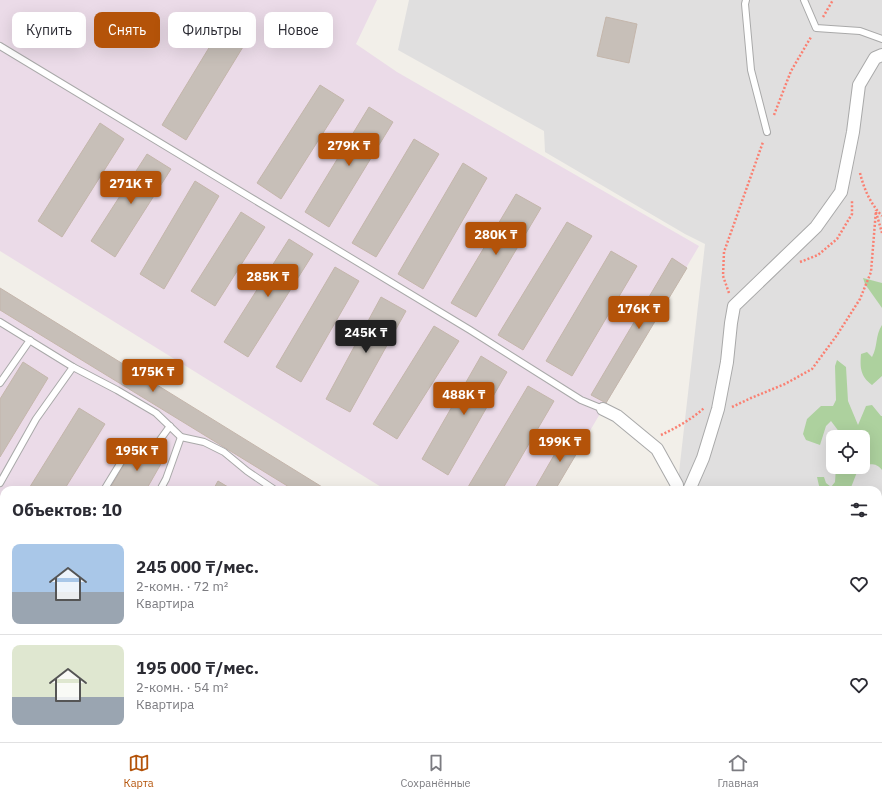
<!DOCTYPE html>
<html lang="ru">
<head>
<meta charset="utf-8">
<style>
  :root { --surface:#fff; --page:#f7f7f7; --text:#2b2b33; --muted:#7c7c81; --line:#e1e1e2; --accent:#b45309 }
  body { margin:0; font-family:"IBM Plex Sans",sans-serif; background:var(--page); color:var(--text); height:100vh; display:flex; flex-direction:column; font-size:15px; white-space:nowrap }
  * { box-sizing:border-box; margin:0 }
  p { font-size:13px; color:var(--muted) }
  .icon { flex:none; width:22px; height:22px; fill:none; stroke:currentColor; stroke-width:2; stroke-linecap:round; stroke-linejoin:round }
  .map { position:relative; flex:1; overflow:hidden }
  .drawer { position:absolute; left:0px; top:486px; width:882px; height:256px; display:flex; flex-direction:column; background:var(--surface); border-radius:12px 12px 0 0; box-shadow:0 4px 16px #0002 }
  .drawer>* { flex:none }
  .hud { position:absolute; left:12px; top:12px; width:400px; height:36px; display:flex; gap:8px }
  .fabs { position:absolute; left:826px; top:430px; display:grid; gap:8px }
  .fabs a { display:grid; place-items:center; width:44px; height:44px; border-radius:8px; background:var(--surface); box-shadow:0 4px 16px #0002; font-size:20px }
  .price { position:absolute; translate:-50% -34px; padding:0 9px; border-radius:4px; background:var(--accent); color:#fff; font-size:13px; line-height:26px; filter:drop-shadow(0 1px 2px #0008) }
  .price::after { content:''; position:absolute; left:50%; top:24px; width:12px; height:9px; margin-left:-6px; background:inherit; clip-path:polygon(0 0,100% 0,50% 100%) }
  .price.on { background:#222; color:#fff }
  ul { padding:0; list-style:none }
  li { display:flex; align-items:center; gap:12px; height:100px; padding:0 12px }
  li+li { border-top:1px solid var(--line) }
  li span { display:grid; place-items:center; flex:none; width:112px; height:80px; border-radius:8px; color:#555 }
  li>.icon { margin-inline-start:auto }
  span .icon { width:48px; height:48px; fill:#fffc; stroke-width:1 }
  li b { font-size:17px }
  h2 { display:flex; justify-content:space-between; align-items:center; height:48px; padding:0 12px; font-size:17px }
  .tag { padding:0 14px; border-radius:8px; background:var(--surface); box-shadow:0 4px 16px #0002; font-size:14px; line-height:36px }
  .tag.on { background:var(--accent); color:#fff }
  .menu { display:flex; justify-content:space-around; align-items:center; height:56px; border-top:1px solid var(--line); background:var(--surface); font-size:11px; color:var(--muted) }
  .menu a { display:grid; justify-items:center; gap:2px }
  .menu .on { color:var(--accent) }
  .map>svg:first-child { display:block }
</style>
</head>
<body>
<div class="map">
<svg width="882" height="742" viewBox="0 0 882 742">
  <rect width="100%" height="100%" fill="#f2efe9"/>
  <path fill="#e0dfdf" fill-rule="evenodd" d="M409 0H882V742H646L647 738H878V490H677L705 244 685 234 545 152 544 131 398 50ZM833 437H863V467H833Z"/>
  <g fill="#ebdbe8">
    <path d="M0 0H377L356 44 397 72 699 246 555 490H386L0 251Z"/>
    <path d="M0 288 327 490H4V738H404L402 742H0Z"/>
  </g>
  <g fill="#add19e">
    <path d="M863 278 882 283V308L865 284Z"/>
    <path d="M882 325V376L872 385C860 376 860 367 861 354L867 352 872 357C878 346 875 336 882 325Z"/>
    <path d="M837 360 846 367 848 401 858 425 866 406 872 405 881 416H882V470C877 463 871 464 863 465V437H843L831 421 826 426 820 445 806 440 803 434 807 419 821 406H833L836 400 835 366Z"/>
    <path d="M836 467H859L850 490H820L817 477H824L826 483 831 487 835 482Z"/>
    <path d="M882 507V728L878 725V520Z"/>
  </g>
  <g fill="#c7bfb8" stroke="#c4b6ab">
    <path d="M606 17 637 24 629 63 597 56Z"/>
    <path d="M221 28 246 42 186 140 162 125Z"/>
    <path d="M320 85 344 100 281 199 257 183Z"/>
    <path d="M369 107 393 122 329 227 305 212Z"/>
    <path d="M100 123 124 139 62 237 38 221Z"/>
    <path d="M414 139 439 154 376 257 352 243Z"/>
    <path d="M147 154 171 169 115 257 91 241Z"/>
    <path d="M463 163 487 178 423 289 398 274Z"/>
    <path d="M195 181 219 196 164 289 140 274Z"/>
    <path d="M516 194 541 208 476 317 451 303Z"/>
    <path d="M241 212 265 227 215 306 191 291Z"/>
    <path d="M567 222 592 236 523 350 498 335Z"/>
    <path d="M289 239 313 254 248 357 224 342Z"/>
    <path d="M611 251 637 266 572 376 546 361Z"/>
    <path d="M672 258 687 268 606 403 591 395Z"/>
    <path d="M335 267 359 281 301 382 276 367Z"/>
    <path d="M0 288 327 490H294L0 310Z"/>
    <path d="M381 297 406 311 350 412 326 399Z"/>
    <path d="M434 326 459 341 397 439 373 424Z"/>
    <path d="M481 356 507 372 448 475 422 459Z"/>
    <path d="M23 362 48 378 0 457V399Z"/>
    <path d="M528 386 554 401 502 490H474L468 487Z"/>
    <path d="M79 408 105 424 64 490H28Z"/>
    <path d="M568 431 584 441 555 490H534Z"/>
    <path d="M135 446 162 462 146 490H109Z"/>
    <path d="M218 481 233 490H213Z"/>
    <path d="M4 529V586L0 583V536Z"/>
    <path d="M4 662V728L0 735V669Z"/>
    <path d="M63 738H96L94 742H60Z"/>
    <path d="M148 738H166L172 742H146Z"/>
    <path d="M255 738H265L263 742H261Z"/>
    <path d="M313 738H354L351 742H311Z"/>
    <path d="M384 738H404L402 742H381Z"/>
  </g>
  <g fill="none" stroke-linecap="round" stroke-linejoin="round">
    <g stroke="#a9a9a9" stroke-width="8">
      <g id="lane">
        <path d="M746 0 745 4 751 70 767 132"/>
        <path d="M804 0 816 28 860 31 882 39"/>
        <path d="M0 46 470 330 581 400 603 409"/>
        <path d="M0 322 73 367 117 390 156 413 181 437 204 442 224 452 247 471 275 490"/>
        <path d="M0 383 30 340"/>
        <path d="M0 483 36 419 73 367"/>
        <path d="M104 490 132 444H157L170 426"/>
        <path d="M160 490 166 479 181 437"/>
        <path d="M0 602 4 605"/>
        <path d="M0 646 4 649"/>
        <path d="M0 663 4 656"/>
        <path d="M215 738 221 742"/>
        <path d="M30 742 32 738"/>
        <path d="M125 742 128 738"/>
        <path d="M201 742 203 738"/>
        <path d="M289 742 292 738"/>
        <path d="M364 742 366 738"/>
      </g>
    </g>
    <g stroke="#a9a9a9" stroke-width="14">
      <g id="street">
        <path d="M603 409 617 416 657 449 677 485V490"/>
        <path d="M689 490 703 458 718 409 727 362 731 323 734 306 816 227 841 192 853 132 859 85 875 58 882 55"/>
        <path d="M522 742 524 738"/>
      </g>
    </g>
    <g stroke="#fa8072" stroke-width="2.5" stroke-dasharray="2 2" stroke-linecap="butt">
      <path d="M823 17 833 0"/>
      <path d="M774 115 791 71 811 37"/>
      <path d="M860 173C864 189 870 203 882 216"/>
      <path d="M876 212 882 233"/>
      <path d="M800 262 818 255 837 239 852 214V201"/>
      <path d="M729 293 723 276 724 252 763 142"/>
      <path d="M732 407 751 398 785 384 812 369 837 335 860 299 871 272 876 210"/>
      <path d="M661 435C676 428 692 419 704 408"/>
      <path d="M878 604 882 603"/>
      <path d="M716 738V742"/>
      <path d="M799 738 803 742"/>
      <path d="M577 742 578 738"/>
      <path d="M733 742 738 738"/>
    </g>
    <use href="#lane" stroke="#fff" stroke-width="6"/>
    <use href="#street" stroke="#fff" stroke-width="12"/>
  </g>
</svg>
<div class="fabs">
<a><svg class="icon" aria-label="locate" viewBox="0 0 24 24"><circle cx="12" cy="12" r="6"/><path d="M12 2v4M12 18v4M2 12h4M18 12h4"/></svg></a>
</div>
<b class="price" style="left:349px;top:167px">279K ₸</b>
<b class="price" style="left:131px;top:205px">271K ₸</b>
<b class="price" style="left:496px;top:256px">280K ₸</b>
<b class="price" style="left:268px;top:298px">285K ₸</b>
<b class="price" style="left:639px;top:330px">176K ₸</b>
<b class="price on" style="left:366px;top:354px">245K ₸</b>
<b class="price" style="left:153px;top:393px">175K ₸</b>
<b class="price" style="left:464px;top:416px">488K ₸</b>
<b class="price" style="left:560px;top:463px">199K ₸</b>
<b class="price" style="left:137px;top:472px">195K ₸</b>
<div class="hud">
<a class="tag">Купить</a>
<a class="tag on">Снять</a>
<a class="tag">Фильтры</a>
<a class="tag">Новое</a>
</div>
<section class="drawer">
<h2>Объектов: 10<svg class="icon" aria-label="filters" viewBox="0 0 24 24"><path d="M4 7h16M4 17h16"/><circle cx="9" cy="7" r="2"/><circle cx="15" cy="17" r="2"/></svg></h2>
<ul>
<li><span style="background:linear-gradient(#a9c7e8 60%,#9aa5b1 0)"><svg class="icon" aria-label="home" viewBox="0 0 24 24"><path d="M3 11l9-7 9 7M6 9v11h12V9"/></svg></span><div><b>245 000 ₸/мес.</b><p>2-комн. · 72 m²</p><p>Квартира</p></div><svg class="icon" aria-label="heart" viewBox="0 0 24 24"><path d="M12 20l-8-8c-3-5 5-10 8-4 3-6 11-1 8 4z"/></svg></li>
<li><span style="background:linear-gradient(#dfe7d0 65%,#9aa5b1 0)"><svg class="icon" aria-label="home" viewBox="0 0 24 24"><path d="M3 11l9-7 9 7M6 9v11h12V9"/></svg></span><div><b>195 000 ₸/мес.</b><p>2-комн. · 54 m²</p><p>Квартира</p></div><svg class="icon" aria-label="heart" viewBox="0 0 24 24"><path d="M12 20l-8-8c-3-5 5-10 8-4 3-6 11-1 8 4z"/></svg></li>
</ul>
</section>
</div>
<nav class="menu">
<a class="on"><svg class="icon" aria-label="map" viewBox="0 0 24 24"><path d="M3 6l6-2 6 2 6-2v14l-6 2-6-2-6 2zM9 4v14M15 6v14"/></svg>Карта</a>
<a><svg class="icon" aria-label="saved" viewBox="0 0 24 24"><path d="M7 4h10v16l-5-4-5 4z"/></svg>Сохранённые</a>
<a><svg class="icon" aria-label="home" viewBox="0 0 24 24"><path d="M3 11l9-7 9 7M6 9v11h12V9"/></svg>Главная</a>
</nav>
</body>
</html>
